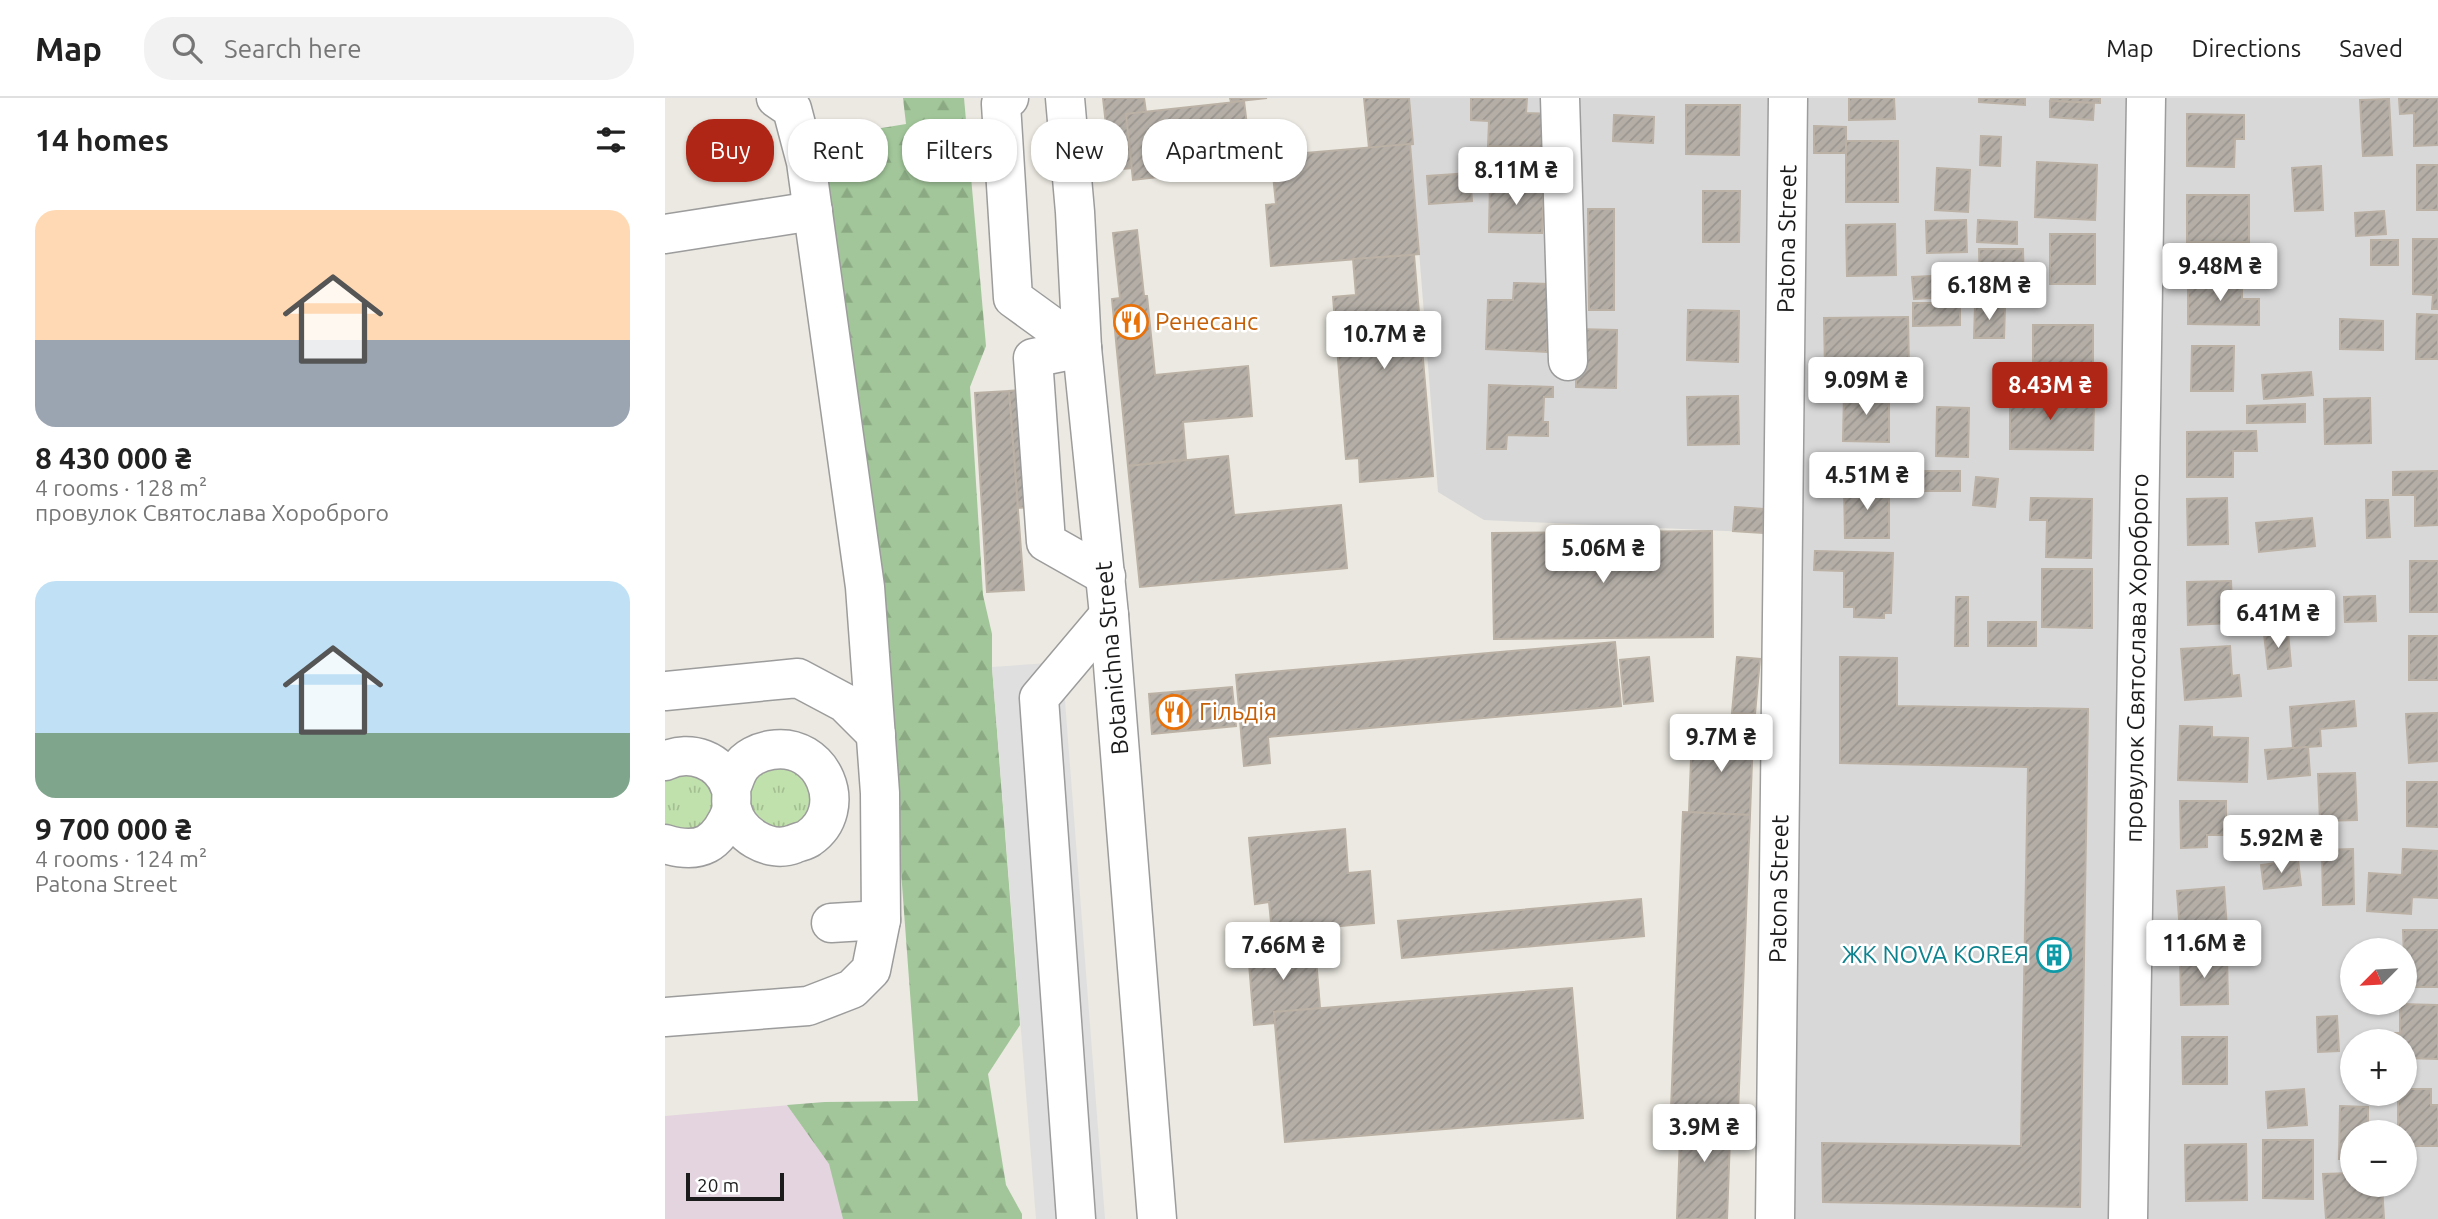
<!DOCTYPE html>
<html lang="en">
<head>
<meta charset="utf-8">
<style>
  :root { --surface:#fff; --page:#f2f2f2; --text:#222; --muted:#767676; --line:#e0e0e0; --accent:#b02616 }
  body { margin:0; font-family:Ubuntu,sans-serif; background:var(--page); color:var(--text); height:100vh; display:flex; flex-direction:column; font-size:26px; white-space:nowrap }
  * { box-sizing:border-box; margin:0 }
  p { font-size:23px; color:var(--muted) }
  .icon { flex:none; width:38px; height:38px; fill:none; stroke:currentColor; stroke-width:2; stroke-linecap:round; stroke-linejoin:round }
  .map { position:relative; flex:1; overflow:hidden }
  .side { display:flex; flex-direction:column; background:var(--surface); width:665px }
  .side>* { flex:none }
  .banner { position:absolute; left:21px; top:21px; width:665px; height:63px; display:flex; gap:14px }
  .needle { width:46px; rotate:246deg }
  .tools { position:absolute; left:1675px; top:840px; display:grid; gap:14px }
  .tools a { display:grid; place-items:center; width:77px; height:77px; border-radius:50%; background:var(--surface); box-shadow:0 2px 5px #0004; font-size:35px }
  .scale { position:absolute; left:21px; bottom:18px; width:98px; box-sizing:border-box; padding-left:7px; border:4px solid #1b1b1b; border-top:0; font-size:19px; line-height:24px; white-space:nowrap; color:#1b1b1b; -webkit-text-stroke:5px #fff; paint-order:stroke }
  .price { position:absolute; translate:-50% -60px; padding:0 16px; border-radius:7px; background:#fff; color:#222; font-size:23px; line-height:46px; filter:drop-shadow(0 2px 4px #0008) }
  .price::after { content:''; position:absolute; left:50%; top:42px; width:21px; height:16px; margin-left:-10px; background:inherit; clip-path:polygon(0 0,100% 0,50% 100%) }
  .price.current { background:var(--accent); color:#fff }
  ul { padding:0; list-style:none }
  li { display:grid; align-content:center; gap:14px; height:371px; padding:0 35px }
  li span { display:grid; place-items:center; height:217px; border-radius:21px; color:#555 }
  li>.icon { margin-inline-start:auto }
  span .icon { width:126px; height:126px; fill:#fffc; stroke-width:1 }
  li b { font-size:30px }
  h2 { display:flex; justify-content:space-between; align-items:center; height:84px; padding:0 35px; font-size:30px }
  .chip { padding:0 24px; border-radius:28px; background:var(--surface); box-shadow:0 2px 5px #0004; font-size:24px; line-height:63px }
  .chip.current { background:var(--accent); color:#fff }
  header { display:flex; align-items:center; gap:42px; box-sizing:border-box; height:98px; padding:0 35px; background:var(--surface); border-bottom:2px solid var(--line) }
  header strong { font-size:33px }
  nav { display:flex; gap:38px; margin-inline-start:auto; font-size:24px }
  .search { width:490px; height:63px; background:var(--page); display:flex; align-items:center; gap:18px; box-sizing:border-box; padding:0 24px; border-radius:28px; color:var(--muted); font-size:26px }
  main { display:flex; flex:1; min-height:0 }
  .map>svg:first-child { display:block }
</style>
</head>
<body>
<header>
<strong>Map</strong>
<div class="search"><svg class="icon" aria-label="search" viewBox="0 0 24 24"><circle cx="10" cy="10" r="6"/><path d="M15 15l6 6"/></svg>Search here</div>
<nav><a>Map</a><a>Directions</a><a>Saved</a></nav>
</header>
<main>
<section class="side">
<h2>14 homes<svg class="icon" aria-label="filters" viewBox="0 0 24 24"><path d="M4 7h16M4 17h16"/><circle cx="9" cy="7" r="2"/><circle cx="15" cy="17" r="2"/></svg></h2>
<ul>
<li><span style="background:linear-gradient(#ffd9b3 60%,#9aa5b1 0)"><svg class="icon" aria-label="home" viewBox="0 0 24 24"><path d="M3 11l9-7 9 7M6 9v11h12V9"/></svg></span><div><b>8 430 000 ₴</b><p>4 rooms · 128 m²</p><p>провулок Святослава Хороброго</p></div></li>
<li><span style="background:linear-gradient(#bfe0f5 70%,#7fa58c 0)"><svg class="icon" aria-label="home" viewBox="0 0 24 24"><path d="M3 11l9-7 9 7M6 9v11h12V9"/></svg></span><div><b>9 700 000 ₴</b><p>4 rooms · 124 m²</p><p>Patona Street</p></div></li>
</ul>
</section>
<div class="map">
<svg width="1773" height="1121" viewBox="0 0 1773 1121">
  <defs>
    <pattern id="grass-tufts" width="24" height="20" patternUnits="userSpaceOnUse" patternTransform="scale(1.75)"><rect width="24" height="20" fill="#c0e1ac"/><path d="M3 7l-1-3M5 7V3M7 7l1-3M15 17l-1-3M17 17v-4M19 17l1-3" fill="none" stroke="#a4c093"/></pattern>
    <pattern id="forest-firs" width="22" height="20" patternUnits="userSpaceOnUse" patternTransform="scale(1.75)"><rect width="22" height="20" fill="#a2c69a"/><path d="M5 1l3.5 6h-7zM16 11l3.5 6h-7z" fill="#8baa84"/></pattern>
    <pattern id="building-hatch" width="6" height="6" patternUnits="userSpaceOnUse" patternTransform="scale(1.75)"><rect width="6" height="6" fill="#b4aea7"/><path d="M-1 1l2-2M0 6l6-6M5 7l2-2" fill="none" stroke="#9a958f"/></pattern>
  </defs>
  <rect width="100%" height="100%" fill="#ebe9e1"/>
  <path fill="#d9d8d8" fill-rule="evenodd" d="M742 0H1773V1121H1478L1453 556 1443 1121H1126L1137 557 1133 434 1104 435 819 422 773 394ZM1687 852H1740V905H1687ZM1687 943H1740V996H1687ZM1687 1034H1740V1087H1687Z"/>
  <path fill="#e4d4df" d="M160 1004 264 1121H0V1018Z"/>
  <g fill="url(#grass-tufts)">
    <path d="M123 668 148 689 142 722 111 733C107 731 99 729 95 726 77 710 83 677 106 669 111 668 118 668 123 668Z"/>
    <path d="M25 672 51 694 52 711 30 736 0 731V679Z"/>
  </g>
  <path fill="url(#forest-firs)" d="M238 0H299L321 248 305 289 318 497 327 536V569L355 927 323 976 341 1087 357 1116V1121H178L164 1066 122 1007 160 1004 253 1003 210 421 156 40 241 26Z"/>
  <path fill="#dfdfdf" d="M397 564 440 1121H371L327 569Z"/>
  <g fill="url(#building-hatch)" stroke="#bbb1a5" stroke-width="2">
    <path d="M438 0H479L481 14 461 16 467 70 446 72Z"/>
    <path d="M565 0H602L566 4Z"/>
    <path d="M699 0H744L748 46 704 50Z"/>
    <path d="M806 0H862L861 15 889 16 888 50 823 48 824 23 806 22Z"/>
    <path d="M1184 0H1229L1230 21 1184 22Z"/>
    <path d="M1314 0H1360V7L1314 4Z"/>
    <path d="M1386 0H1435V5L1385 3Z"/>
    <path d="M1734 0H1773V47L1749 48V15L1735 16Z"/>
    <path d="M1724 1 1727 57 1698 58 1695 2Z"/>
    <path d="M579 3 587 68 468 82 461 16Z"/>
    <path d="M1385 3 1429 5 1428 22 1385 19Z"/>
    <path d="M1021 7H1075L1074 57 1021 56Z"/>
    <path d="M1522 16 1579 17V41H1570L1569 69 1522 68Z"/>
    <path d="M949 17 989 19 988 45 948 43Z"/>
    <path d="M1149 28 1181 29V55H1149Z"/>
    <path d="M1316 38 1336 39 1335 68 1315 67Z"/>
    <rect x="1181" y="43" width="52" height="61"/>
    <path d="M745 46 754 156 606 168 601 107 611 106 606 58Z"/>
    <path d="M1372 64 1432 67 1430 122 1370 119Z"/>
    <rect x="1752" y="67" width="21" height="45"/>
    <path d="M1656 68 1658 112 1630 113 1627 70Z"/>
    <path d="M1272 70 1305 72 1303 114 1270 112Z"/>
    <path d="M805 75 807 103 764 106 762 78Z"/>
    <path d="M825 82 879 84 877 135 824 134Z"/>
    <path d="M1038 93H1075L1074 144H1038Z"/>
    <rect x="1522" y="97" width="62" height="47"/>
    <path d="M923 111H949V212H924Z"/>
    <path d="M1719 113 1721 136 1691 138 1690 115Z"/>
    <path d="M1301 122 1302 154 1262 155 1261 123Z"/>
    <path d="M1313 122 1352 124V146L1312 144Z"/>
    <path d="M1230 126 1231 177 1182 178 1181 127Z"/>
    <path d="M472 132 479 198H482L490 277 583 268 587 318 518 324 521 361 463 368 447 201 455 200 448 135Z"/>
    <rect x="1385" y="136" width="45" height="50"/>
    <path d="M1748 141H1773V211H1767L1768 197 1748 196Z"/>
    <rect x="1706" y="142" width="27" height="25"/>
    <path d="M1314 151H1358L1359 192 1315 193Z"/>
    <path d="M749 157 768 378 695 384 694 360 681 361 668 199 691 197 688 161Z"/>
    <path d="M1288 177 1289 199 1249 201 1247 179Z"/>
    <path d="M1523 180 1577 181V201H1594V227L1523 226Z"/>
    <path d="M849 185 885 186 882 254 821 251 823 202H848Z"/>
    <path d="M1248 205H1295V227L1248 228Z"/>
    <path d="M1310 208 1340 209 1339 240H1309Z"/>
    <path d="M1023 212 1074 213 1073 264 1022 262Z"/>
    <path d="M1752 216 1773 217V261H1751Z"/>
    <path d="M1243 219 1244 272 1160 273 1159 220Z"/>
    <path d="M1675 221 1718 223V252L1675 251Z"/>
    <path d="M1368 227H1428V279L1368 278Z"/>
    <path d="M911 231 952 232 951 290 911 289Z"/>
    <path d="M1527 248H1569L1568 293H1526Z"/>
    <path d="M1646 274 1648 297 1599 301 1597 277Z"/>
    <path d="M824 287 888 289V299H879L878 324H883V338L842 337 841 351H822Z"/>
    <path d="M384 290 391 407 353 410 344 293Z"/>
    <path d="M344 293 359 492 322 494 310 295Z"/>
    <path d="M1179 293 1224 294V344L1178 343Z"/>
    <path d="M1345 294H1394V302H1429L1428 352 1345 351Z"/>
    <path d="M1073 298 1074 346 1023 347 1022 299Z"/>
    <path d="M1705 300 1706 345 1660 346 1659 301Z"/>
    <path d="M1640 306V324L1582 325V308Z"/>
    <path d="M1272 309 1304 310 1303 359 1271 358Z"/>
    <path d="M1591 333 1592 353H1568V379H1522V334Z"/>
    <path d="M563 358 569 417 676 407 682 470 475 489 463 368Z"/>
    <rect x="1242" y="373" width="53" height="20"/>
    <path d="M1773 373V427L1750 428V397H1728V374Z"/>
    <path d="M1311 379 1333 381 1330 409 1308 407Z"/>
    <path d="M1224 388V440H1180L1179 389Z"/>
    <path d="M1366 400 1427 401 1426 460 1381 459 1382 422H1365Z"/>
    <path d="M1562 400 1563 446 1523 447 1522 401Z"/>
    <path d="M1701 402H1723L1725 439 1702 440Z"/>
    <path d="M1070 409 1099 411 1098 435 1068 433Z"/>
    <path d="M1647 420 1650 448 1594 454 1591 425Z"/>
    <path d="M1047 433 1048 539 829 541 827 435Z"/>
    <path d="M1150 453 1228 455 1226 515H1219V520L1189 519V509H1179V473L1149 472Z"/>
    <rect x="1745" y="463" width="28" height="51"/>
    <path d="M1377 471H1427V530L1377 529Z"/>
    <path d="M1566 483 1568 525 1523 527 1522 484Z"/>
    <path d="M1710 498 1711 523 1680 524 1679 499Z"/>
    <path d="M1291 499H1303V548H1290Z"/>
    <rect x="1323" y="524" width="48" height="24"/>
    <path d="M1623 534 1626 568 1603 571 1599 536Z"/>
    <rect x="1744" y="538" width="29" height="44"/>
    <path d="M950 544 956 608 603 639 605 665 579 668 571 577Z"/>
    <path d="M1565 548 1567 578 1574 577 1576 598 1520 602 1516 551Z"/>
    <path d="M984 559 988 603 959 606 955 562Z"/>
    <path d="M1072 559 1095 561 1090 616 1067 615Z"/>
    <path d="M1175 559 1232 560V608L1423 611 1415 1109 1158 1104 1157 1045 1356 1048 1363 669 1175 665Z"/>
    <path d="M567 589 571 628 487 636 484 596Z"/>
    <path d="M1689 603 1691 628 1655 631 1656 648 1628 650 1625 609Z"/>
    <path d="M1773 615V663L1744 665 1741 616Z"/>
    <path d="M1515 628 1547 629V639L1583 640 1582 684 1513 682Z"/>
    <path d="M1027 635 1088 637 1085 717 1024 714Z"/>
    <path d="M1643 649 1645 677 1603 681 1600 652Z"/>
    <path d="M1690 675 1692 722 1655 723 1653 676Z"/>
    <path d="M1742 684H1773V729L1742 728Z"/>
    <path d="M1515 703H1561V737H1542V749L1516 750Z"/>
    <path d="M1018 714 1085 717 1073 1014 1006 1011Z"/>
    <path d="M680 731 683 775 705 773 709 825 607 834 604 804 590 806 584 740Z"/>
    <path d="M1688 751 1689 806 1658 807 1657 752Z"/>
    <path d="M1738 751 1773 753V800L1747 799 1746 816 1702 813 1704 775 1737 777Z"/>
    <path d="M1633 762 1636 787 1599 791 1596 767Z"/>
    <path d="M1559 789 1562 830 1515 834 1512 793Z"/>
    <path d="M976 801 979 838 737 860 733 823Z"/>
    <path d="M1738 832H1773V889H1740Z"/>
    <path d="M650 848 655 910 609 914 610 925 589 927 583 853Z"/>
    <path d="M1562 856 1563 906 1516 907 1515 857Z"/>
    <path d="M907 890 918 1020 620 1044 609 914Z"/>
    <path d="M1735 906 1773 907V961L1740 960V943H1713V935H1735Z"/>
    <path d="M1672 918 1674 953 1653 954 1652 919Z"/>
    <path d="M1517 939H1562V986H1518Z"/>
    <path d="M1639 991 1642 1027 1603 1030 1601 994Z"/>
    <path d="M1740 991H1766V1007H1773V1048H1740V1034H1733V996H1740Z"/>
    <path d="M1675 1008 1703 1009V1034H1687V1061H1674Z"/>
    <path d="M1016 1011 1066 1013 1062 1121H1012Z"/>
    <path d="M1598 1042H1648V1101L1598 1100Z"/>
    <path d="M1581 1046 1582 1102 1521 1103 1520 1047Z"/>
    <path d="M1687 1075V1087H1717L1719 1121H1661L1658 1076Z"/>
  </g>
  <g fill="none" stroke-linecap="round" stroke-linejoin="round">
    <g stroke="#9c9c9c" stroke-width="41">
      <g id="minor">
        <path d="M344 0 336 6 348 200 417 250"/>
        <path d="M400 0 410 114 417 250 444 517 492 1121"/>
        <path d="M895 0 903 263"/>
        <path d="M0 136 148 113"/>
        <path d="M417 250 368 260 381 444 441 478"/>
        <path d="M0 593 133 580 180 605 211 636"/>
        <path d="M0 663C25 651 56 662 65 689 68 696 65 704 67 711 73 736 104 756 129 746 133 744 140 743 144 740 186 711 158 643 106 652 94 654 81 660 75 670 71 676 69 684 66 690"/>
        <path d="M0 746C36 757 53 746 67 712"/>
        <path d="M166 825 216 822"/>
        <path d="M0 919 143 908 187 891 206 872 216 822 215 695 200 489 141 64 127 11 111 0"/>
        <path d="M411 1121 374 600 444 517"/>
        <path d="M1110 1121 1123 0"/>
        <path d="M1463 1121 1481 0"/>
      </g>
    </g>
    <use href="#minor" stroke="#fff" stroke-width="38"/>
  </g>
  <defs>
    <g id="restaurant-ring" transform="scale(1.75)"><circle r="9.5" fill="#fff" stroke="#e8710a" stroke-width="1.5"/><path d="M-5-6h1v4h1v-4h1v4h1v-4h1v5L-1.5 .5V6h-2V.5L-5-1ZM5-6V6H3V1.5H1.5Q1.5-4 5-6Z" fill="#e8710a"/></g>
    <g id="building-ring" transform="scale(1.75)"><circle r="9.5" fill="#fff" stroke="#0f9aa8" stroke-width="1.5"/><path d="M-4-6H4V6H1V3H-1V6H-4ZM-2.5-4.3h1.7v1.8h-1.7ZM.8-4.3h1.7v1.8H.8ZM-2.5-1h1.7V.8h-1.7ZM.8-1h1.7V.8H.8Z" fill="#0f9aa8"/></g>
  </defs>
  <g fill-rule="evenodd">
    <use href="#restaurant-ring" x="466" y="224"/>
    <use href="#restaurant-ring" x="509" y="614"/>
    <use href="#building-ring" x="1389" y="857"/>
  </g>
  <g text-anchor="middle" stroke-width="5" stroke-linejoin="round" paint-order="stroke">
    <g font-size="24" fill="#1b1b1b" stroke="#fff">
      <text transform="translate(1122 141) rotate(-89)" y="8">Patona Street</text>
      <text transform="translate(447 560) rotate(-95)" y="8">Botanichna Street</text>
      <text transform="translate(1472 560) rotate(-89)" y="8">провулок Святослава Хороброго</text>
      <text transform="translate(1114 791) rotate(-89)" y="8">Patona Street</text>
    </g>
    <g font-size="24" fill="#c56008" stroke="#fff" text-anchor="start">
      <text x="490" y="232">Ренесанс</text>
      <text x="534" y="622">Гільдія</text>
    </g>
    <g font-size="24" fill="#0d838f" stroke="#fff" text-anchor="end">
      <text x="1364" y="865">ЖК NOVA KOREЯ</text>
    </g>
  </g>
</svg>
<div class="tools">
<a><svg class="needle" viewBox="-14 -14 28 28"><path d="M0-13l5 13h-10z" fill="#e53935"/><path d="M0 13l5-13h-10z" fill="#767676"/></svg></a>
<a>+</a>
<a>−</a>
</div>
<div class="scale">20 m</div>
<b class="price" style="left:851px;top:109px">8.11M ₴</b>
<b class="price" style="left:1555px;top:205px">9.48M ₴</b>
<b class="price" style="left:1324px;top:224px">6.18M ₴</b>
<b class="price" style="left:719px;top:273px">10.7M ₴</b>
<b class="price" style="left:1201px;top:319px">9.09M ₴</b>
<b class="price current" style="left:1385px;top:324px">8.43M ₴</b>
<b class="price" style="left:1202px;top:414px">4.51M ₴</b>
<b class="price" style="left:938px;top:487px">5.06M ₴</b>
<b class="price" style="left:1613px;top:552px">6.41M ₴</b>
<b class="price" style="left:1056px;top:676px">9.7M ₴</b>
<b class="price" style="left:1616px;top:777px">5.92M ₴</b>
<b class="price" style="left:1539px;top:882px">11.6M ₴</b>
<b class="price" style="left:618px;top:884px">7.66M ₴</b>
<b class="price" style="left:1039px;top:1066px">3.9M ₴</b>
<div class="banner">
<a class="chip current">Buy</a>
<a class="chip">Rent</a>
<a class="chip">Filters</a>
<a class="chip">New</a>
<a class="chip">Apartment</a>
</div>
</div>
</main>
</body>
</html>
